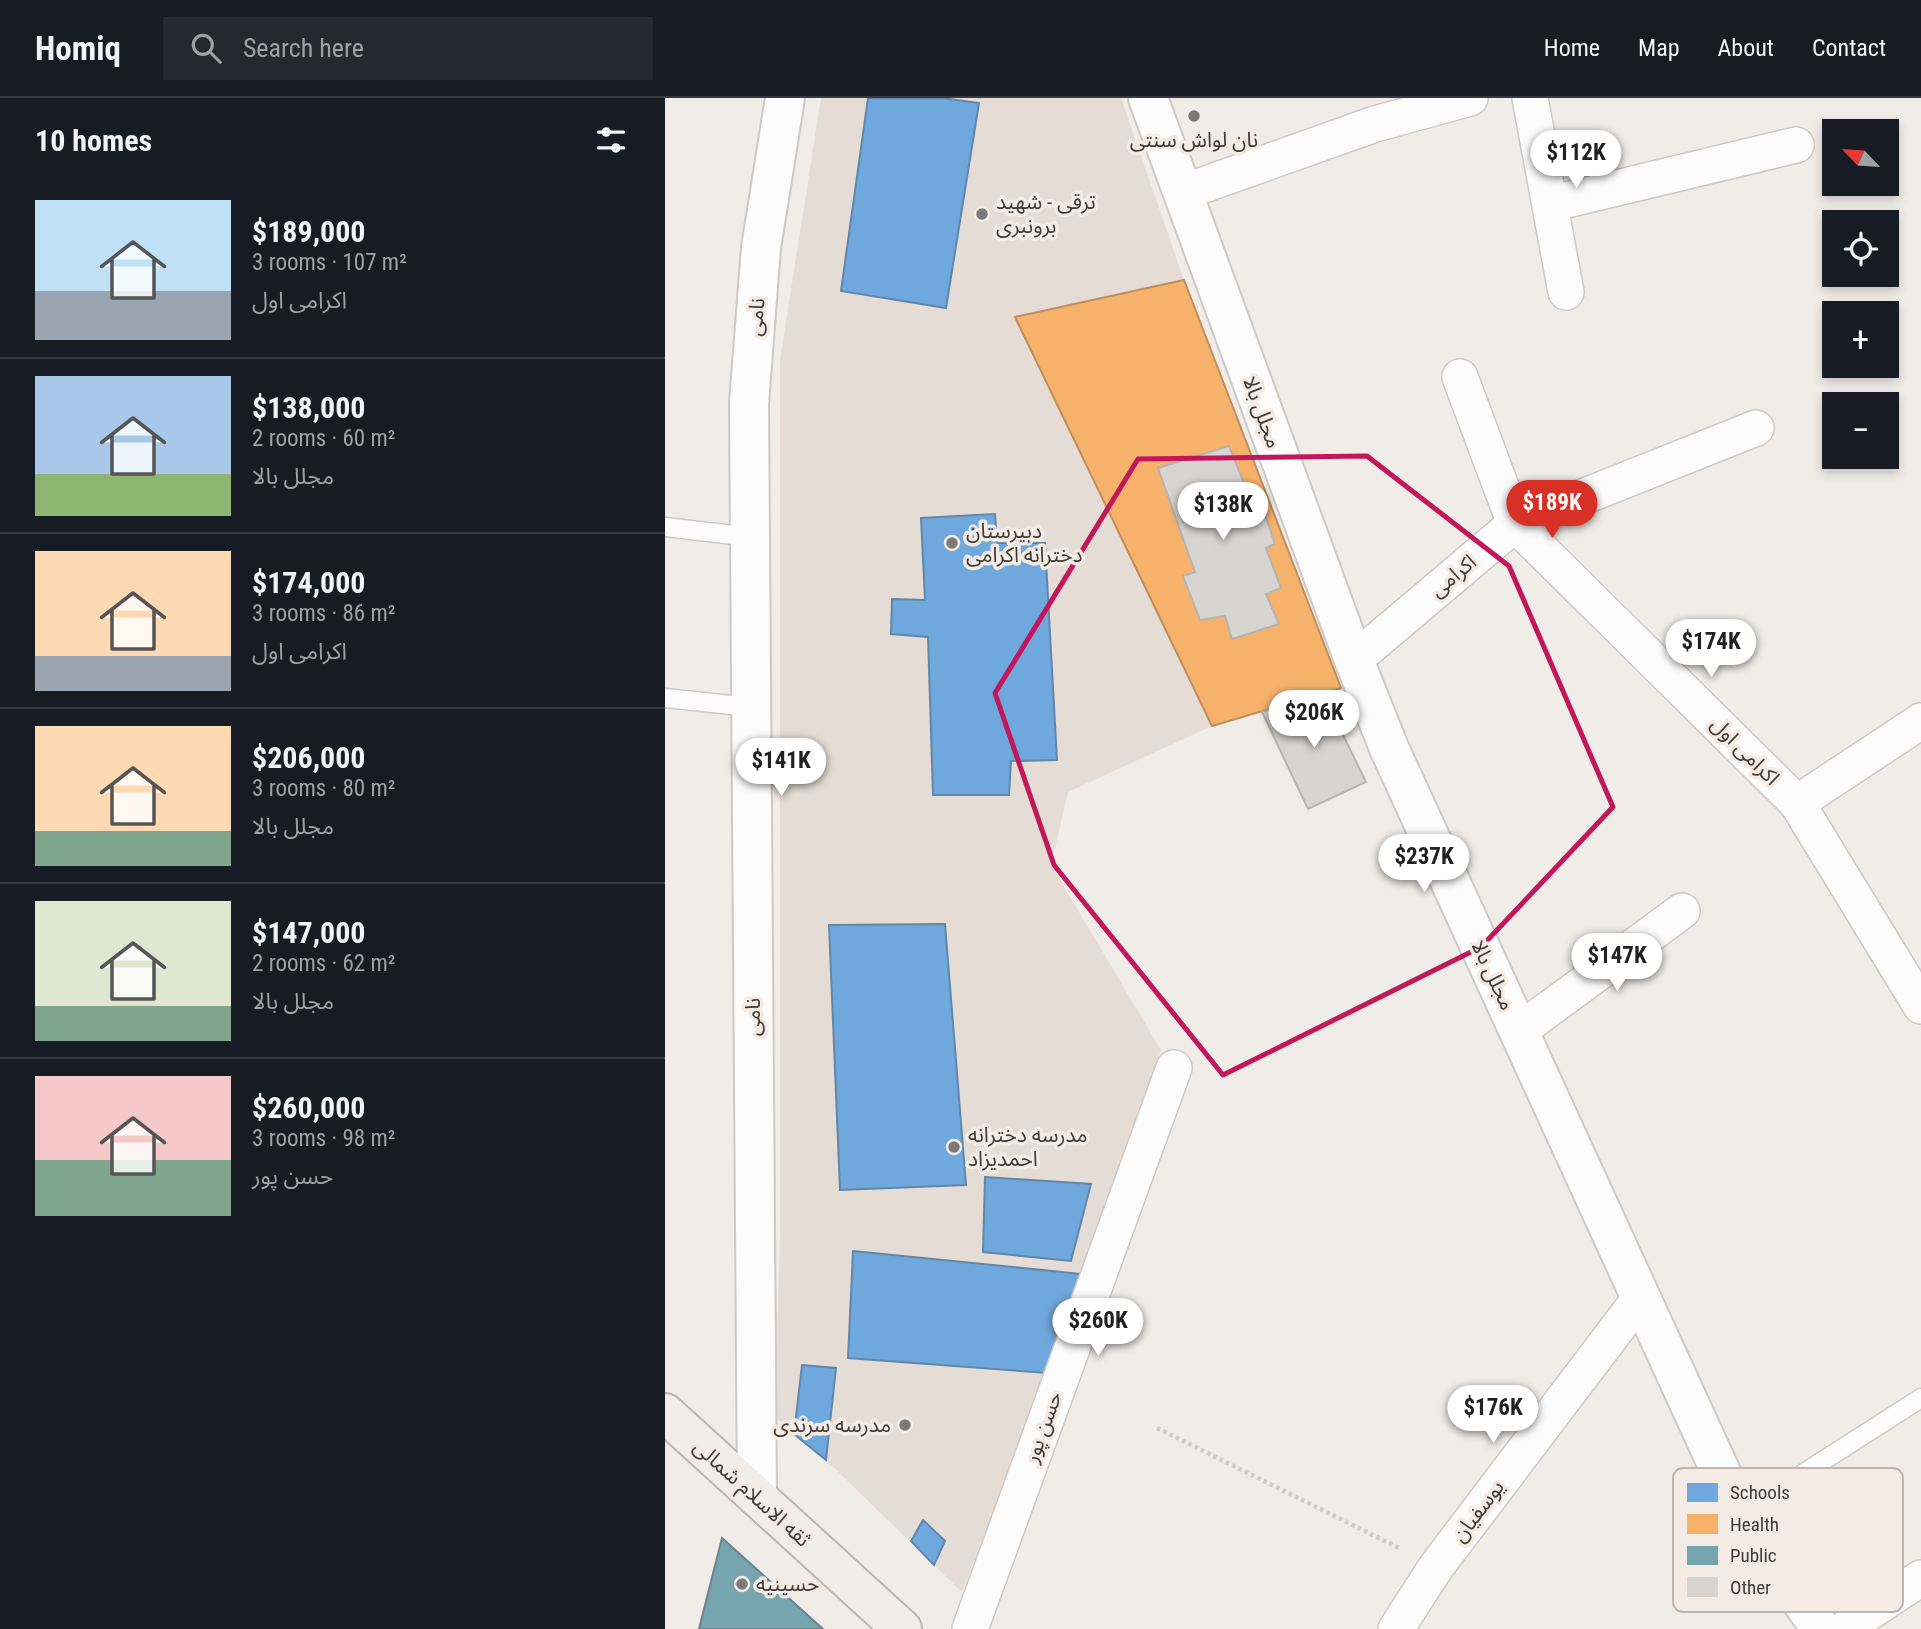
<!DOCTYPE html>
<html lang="en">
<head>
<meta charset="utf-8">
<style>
  :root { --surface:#171b24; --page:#242831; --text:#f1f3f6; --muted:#9ea1a6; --line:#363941; --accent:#d93025 }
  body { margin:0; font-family:"Roboto Condensed","Noto Sans Arabic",sans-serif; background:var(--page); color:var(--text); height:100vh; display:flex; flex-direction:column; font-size:26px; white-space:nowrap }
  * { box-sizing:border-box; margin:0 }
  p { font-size:23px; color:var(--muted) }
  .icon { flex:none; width:38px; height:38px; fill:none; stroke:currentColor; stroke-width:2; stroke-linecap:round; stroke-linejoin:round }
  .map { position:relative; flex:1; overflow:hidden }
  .panel { display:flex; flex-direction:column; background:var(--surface); width:665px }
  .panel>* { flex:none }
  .needle { width:46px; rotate:295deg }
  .controls { position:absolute; left:1157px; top:21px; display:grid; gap:14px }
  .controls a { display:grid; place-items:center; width:77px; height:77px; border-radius:0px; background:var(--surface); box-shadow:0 4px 10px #0003; font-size:35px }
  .price { position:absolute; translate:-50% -60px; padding:0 16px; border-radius:24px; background:#fff; color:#222; font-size:23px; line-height:46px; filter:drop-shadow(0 2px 4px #0008) }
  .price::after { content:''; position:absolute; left:50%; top:42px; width:21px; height:16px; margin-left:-10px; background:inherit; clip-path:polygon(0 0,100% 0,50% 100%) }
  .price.current { background:var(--accent); color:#fff }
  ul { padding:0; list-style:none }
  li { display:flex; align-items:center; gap:21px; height:175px; padding:0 35px }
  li+li { border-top:2px solid var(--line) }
  li span { display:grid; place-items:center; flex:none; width:196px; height:140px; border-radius:0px; color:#555 }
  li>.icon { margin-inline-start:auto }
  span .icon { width:84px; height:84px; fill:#fffc; stroke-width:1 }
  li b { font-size:30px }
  h2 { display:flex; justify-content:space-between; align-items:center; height:84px; padding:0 35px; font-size:30px }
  header { display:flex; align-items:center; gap:42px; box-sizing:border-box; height:98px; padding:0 35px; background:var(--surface); border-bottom:2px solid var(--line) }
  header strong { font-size:33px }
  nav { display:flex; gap:38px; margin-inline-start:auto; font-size:24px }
  .search { width:490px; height:63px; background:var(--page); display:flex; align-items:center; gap:18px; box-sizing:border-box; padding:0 24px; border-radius:0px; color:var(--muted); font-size:26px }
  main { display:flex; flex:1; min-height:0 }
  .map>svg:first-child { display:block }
</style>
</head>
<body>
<header>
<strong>Homiq</strong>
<div class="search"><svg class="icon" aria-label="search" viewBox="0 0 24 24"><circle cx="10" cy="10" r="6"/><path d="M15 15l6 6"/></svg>Search here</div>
<nav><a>Home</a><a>Map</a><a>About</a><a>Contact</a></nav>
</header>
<main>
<section class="panel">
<h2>10 homes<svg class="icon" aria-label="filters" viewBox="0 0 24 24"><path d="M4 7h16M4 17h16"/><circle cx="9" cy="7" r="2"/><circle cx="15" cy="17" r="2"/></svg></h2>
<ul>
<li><span style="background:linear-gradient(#bfe0f5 65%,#9aa5b1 0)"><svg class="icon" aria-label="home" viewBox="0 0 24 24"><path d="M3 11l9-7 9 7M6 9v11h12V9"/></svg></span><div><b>$189,000</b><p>3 rooms · 107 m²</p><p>اکرامی اول</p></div></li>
<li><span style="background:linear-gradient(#a9c7e8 70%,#8fb573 0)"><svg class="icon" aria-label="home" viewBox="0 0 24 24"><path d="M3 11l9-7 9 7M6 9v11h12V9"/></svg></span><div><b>$138,000</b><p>2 rooms · 60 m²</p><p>مجلل بالا</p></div></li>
<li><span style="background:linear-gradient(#ffd9b3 75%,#9aa5b1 0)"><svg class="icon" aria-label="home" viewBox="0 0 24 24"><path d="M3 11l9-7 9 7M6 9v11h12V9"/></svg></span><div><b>$174,000</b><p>3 rooms · 86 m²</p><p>اکرامی اول</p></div></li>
<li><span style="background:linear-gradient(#ffd9b3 75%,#7fa58c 0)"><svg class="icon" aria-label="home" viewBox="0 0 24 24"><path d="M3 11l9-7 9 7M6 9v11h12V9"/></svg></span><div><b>$206,000</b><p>3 rooms · 80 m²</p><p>مجلل بالا</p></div></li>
<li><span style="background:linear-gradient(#dfe7d0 75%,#7fa58c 0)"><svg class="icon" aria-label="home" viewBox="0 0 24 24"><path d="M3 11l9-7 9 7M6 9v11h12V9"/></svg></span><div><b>$147,000</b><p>2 rooms · 62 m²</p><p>مجلل بالا</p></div></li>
<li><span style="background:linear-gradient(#f6c9c9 60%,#7fa58c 0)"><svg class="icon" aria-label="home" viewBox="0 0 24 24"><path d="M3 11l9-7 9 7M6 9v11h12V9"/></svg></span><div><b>$260,000</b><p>3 rooms · 98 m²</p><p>حسن پور</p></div></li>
</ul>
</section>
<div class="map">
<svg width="1256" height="1531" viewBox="0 0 1256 1531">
  <rect width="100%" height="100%" fill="#f0ece8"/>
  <path fill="#e5dcd5" d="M156 0H456L519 182 350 219 547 628 403 694 386 767 496 952 382 1275 297 1494 161 1362 109 1318 115 1146V262Z"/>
  <g fill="#6fa8dc" stroke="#6187ab" stroke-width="2">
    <path d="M203 0H277L314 5 281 210 176 193Z"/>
    <path d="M512 209 541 265 422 327 414 311 400 317 392 306 404 298 389 272Z"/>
    <path d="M330 416 332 445H380L392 662 346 663 344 697H268L263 539 226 536 227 501 260 502 256 420Z"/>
    <path d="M280 826 301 1087 175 1092 164 827Z"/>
    <path d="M320 1079 426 1086 406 1163 318 1154Z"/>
    <path d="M188 1153 417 1176 382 1275 183 1260Z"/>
    <path d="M137 1267 171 1270 161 1362 129 1336Z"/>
    <path d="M258 1422 280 1443 269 1467 246 1443Z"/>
  </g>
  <path fill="#f6b26b" stroke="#bf8e5c" stroke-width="2" d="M519 182 676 590 547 628 350 219Z"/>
  <path fill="#76a5af" stroke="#66858c" stroke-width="2" d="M57 1440 158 1531H34Z"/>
  <g fill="#d8d4d2" stroke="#b6b3b0" stroke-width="2">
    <path d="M564 348 588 408 596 405 610 446 601 450 616 490 601 496 614 526 567 541 560 518 535 522 518 478 530 474 493 370Z"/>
    <path d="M658 596 701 684 643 711 597 614Z"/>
  </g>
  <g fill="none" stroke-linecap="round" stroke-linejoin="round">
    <g stroke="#cdc9c7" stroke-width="21">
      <g id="service">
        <path d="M0 429 85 439"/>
        <path d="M0 600 85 609"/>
        <path d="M1075 1416 1256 1300"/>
      </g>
    </g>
    <g stroke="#cdc9c7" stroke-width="38">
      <g id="minor">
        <path d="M865 0 901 194"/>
        <path d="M519 94 710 26 805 0"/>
        <path d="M885 106 1131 47"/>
        <path d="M795 279 850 426 1132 705 1256 908"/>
        <path d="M689 562 850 426 1091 330"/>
        <path d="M1132 705 1256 623"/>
        <path d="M854 933 1017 813"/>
        <path d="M305 1531 509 970"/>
        <path d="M731 1531 771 1469 976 1199"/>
        <path d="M1179 1531 1256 1480"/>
      </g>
    </g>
    <g stroke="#cdc9c7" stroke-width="42">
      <g id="tertiary">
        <path d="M483 0 689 562 724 650 1075 1416 1156 1531"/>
        <path d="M92 1399 84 305 96 150 120 0"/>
      </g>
    </g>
    <g stroke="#beb6ad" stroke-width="42">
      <path id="primary" d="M0 1315 237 1531"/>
    </g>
    <path stroke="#cdcbca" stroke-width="4.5" stroke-dasharray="3.5 3.5" stroke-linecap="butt" d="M492 1330 736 1451"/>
    <use href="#service" stroke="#fdfcfc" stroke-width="18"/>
    <use href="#minor" stroke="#fdfcfc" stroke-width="35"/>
    <use href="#tertiary" stroke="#fdfcfc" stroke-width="38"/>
    <use href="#primary" stroke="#f1ede8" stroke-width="38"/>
  </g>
  <path fill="none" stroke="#c2185b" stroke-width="5" stroke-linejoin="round" d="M702 358 844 468 948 709 816 849 558 977 389 767 330 595 473 361Z"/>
  <g fill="#7d7976" stroke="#f4ebe5" stroke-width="2.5">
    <circle cx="529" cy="18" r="7"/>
    <circle cx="317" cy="116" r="7"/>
    <circle cx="287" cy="445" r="7"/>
    <circle cx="289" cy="1049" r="7"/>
    <circle cx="240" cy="1327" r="7"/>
    <circle cx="77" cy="1486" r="7"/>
  </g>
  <g text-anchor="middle" stroke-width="7" stroke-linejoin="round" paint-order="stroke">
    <g font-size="21" fill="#3f3b39" stroke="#f4ebe5" text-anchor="start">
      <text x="529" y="49" text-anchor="middle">نان لواش سنتی</text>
      <text x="331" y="111">ترقی - شهید<tspan x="331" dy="24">برونبری</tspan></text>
      <text x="301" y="440">دبیرستان<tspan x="301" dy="24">دخترانه اکرامی</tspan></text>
      <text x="303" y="1044">مدرسه دخترانه<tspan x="303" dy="24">احمدیزاد</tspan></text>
      <text x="226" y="1334" text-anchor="end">مدرسه سرندی</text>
      <text x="91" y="1493">حسینیه</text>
    </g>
    <g font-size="21" fill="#3f3b39" stroke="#f4ebe5">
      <text transform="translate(91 219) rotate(-85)" y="7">نامی</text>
      <text transform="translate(597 314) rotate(70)" y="7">مجلل بالا</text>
      <text transform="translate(788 478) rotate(-40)" y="7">اکرامی</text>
      <text transform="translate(1080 653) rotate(45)" y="7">اکرامی اول</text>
      <text transform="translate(828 877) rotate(65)" y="7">مجلل بالا</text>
      <text transform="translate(88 919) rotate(-90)" y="7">نامی</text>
      <text transform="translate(378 1329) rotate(-70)" y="7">حسن پور</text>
      <text transform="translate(87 1395) rotate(42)" y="7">ثقه الاسلام شمالی</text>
      <text transform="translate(813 1413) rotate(-53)" y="7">یوسفیان</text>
    </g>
  </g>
  <rect x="1008" y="1370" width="230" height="144" rx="10" fill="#f4ebe5" stroke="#beb6b1" stroke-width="2"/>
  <rect x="1022" y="1385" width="31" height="19" fill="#6fa8dc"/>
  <rect x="1022" y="1416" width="31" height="20" fill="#f6b26b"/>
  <rect x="1022" y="1448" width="31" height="19" fill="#76a5af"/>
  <rect x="1022" y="1479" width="31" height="20" fill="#d8d4d2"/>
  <g font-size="19" fill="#3f3b39">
    <text x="1065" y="1401">Schools</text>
    <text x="1065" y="1433">Health</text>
    <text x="1065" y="1464">Public</text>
    <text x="1065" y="1496">Other</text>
  </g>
</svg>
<div class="controls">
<a><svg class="needle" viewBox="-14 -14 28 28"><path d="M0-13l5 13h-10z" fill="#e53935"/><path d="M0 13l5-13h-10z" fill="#9ea1a6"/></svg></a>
<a><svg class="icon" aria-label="locate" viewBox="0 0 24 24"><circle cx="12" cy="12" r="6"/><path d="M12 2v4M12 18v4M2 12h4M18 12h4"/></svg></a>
<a>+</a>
<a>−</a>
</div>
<b class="price" style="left:911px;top:92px">$112K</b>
<b class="price current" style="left:887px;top:442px">$189K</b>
<b class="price" style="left:558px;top:444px">$138K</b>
<b class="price" style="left:1046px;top:581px">$174K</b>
<b class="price" style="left:649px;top:652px">$206K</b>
<b class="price" style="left:116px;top:700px">$141K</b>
<b class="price" style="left:759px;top:796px">$237K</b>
<b class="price" style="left:952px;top:895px">$147K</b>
<b class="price" style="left:433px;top:1260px">$260K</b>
<b class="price" style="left:828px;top:1347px">$176K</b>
</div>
</main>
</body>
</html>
